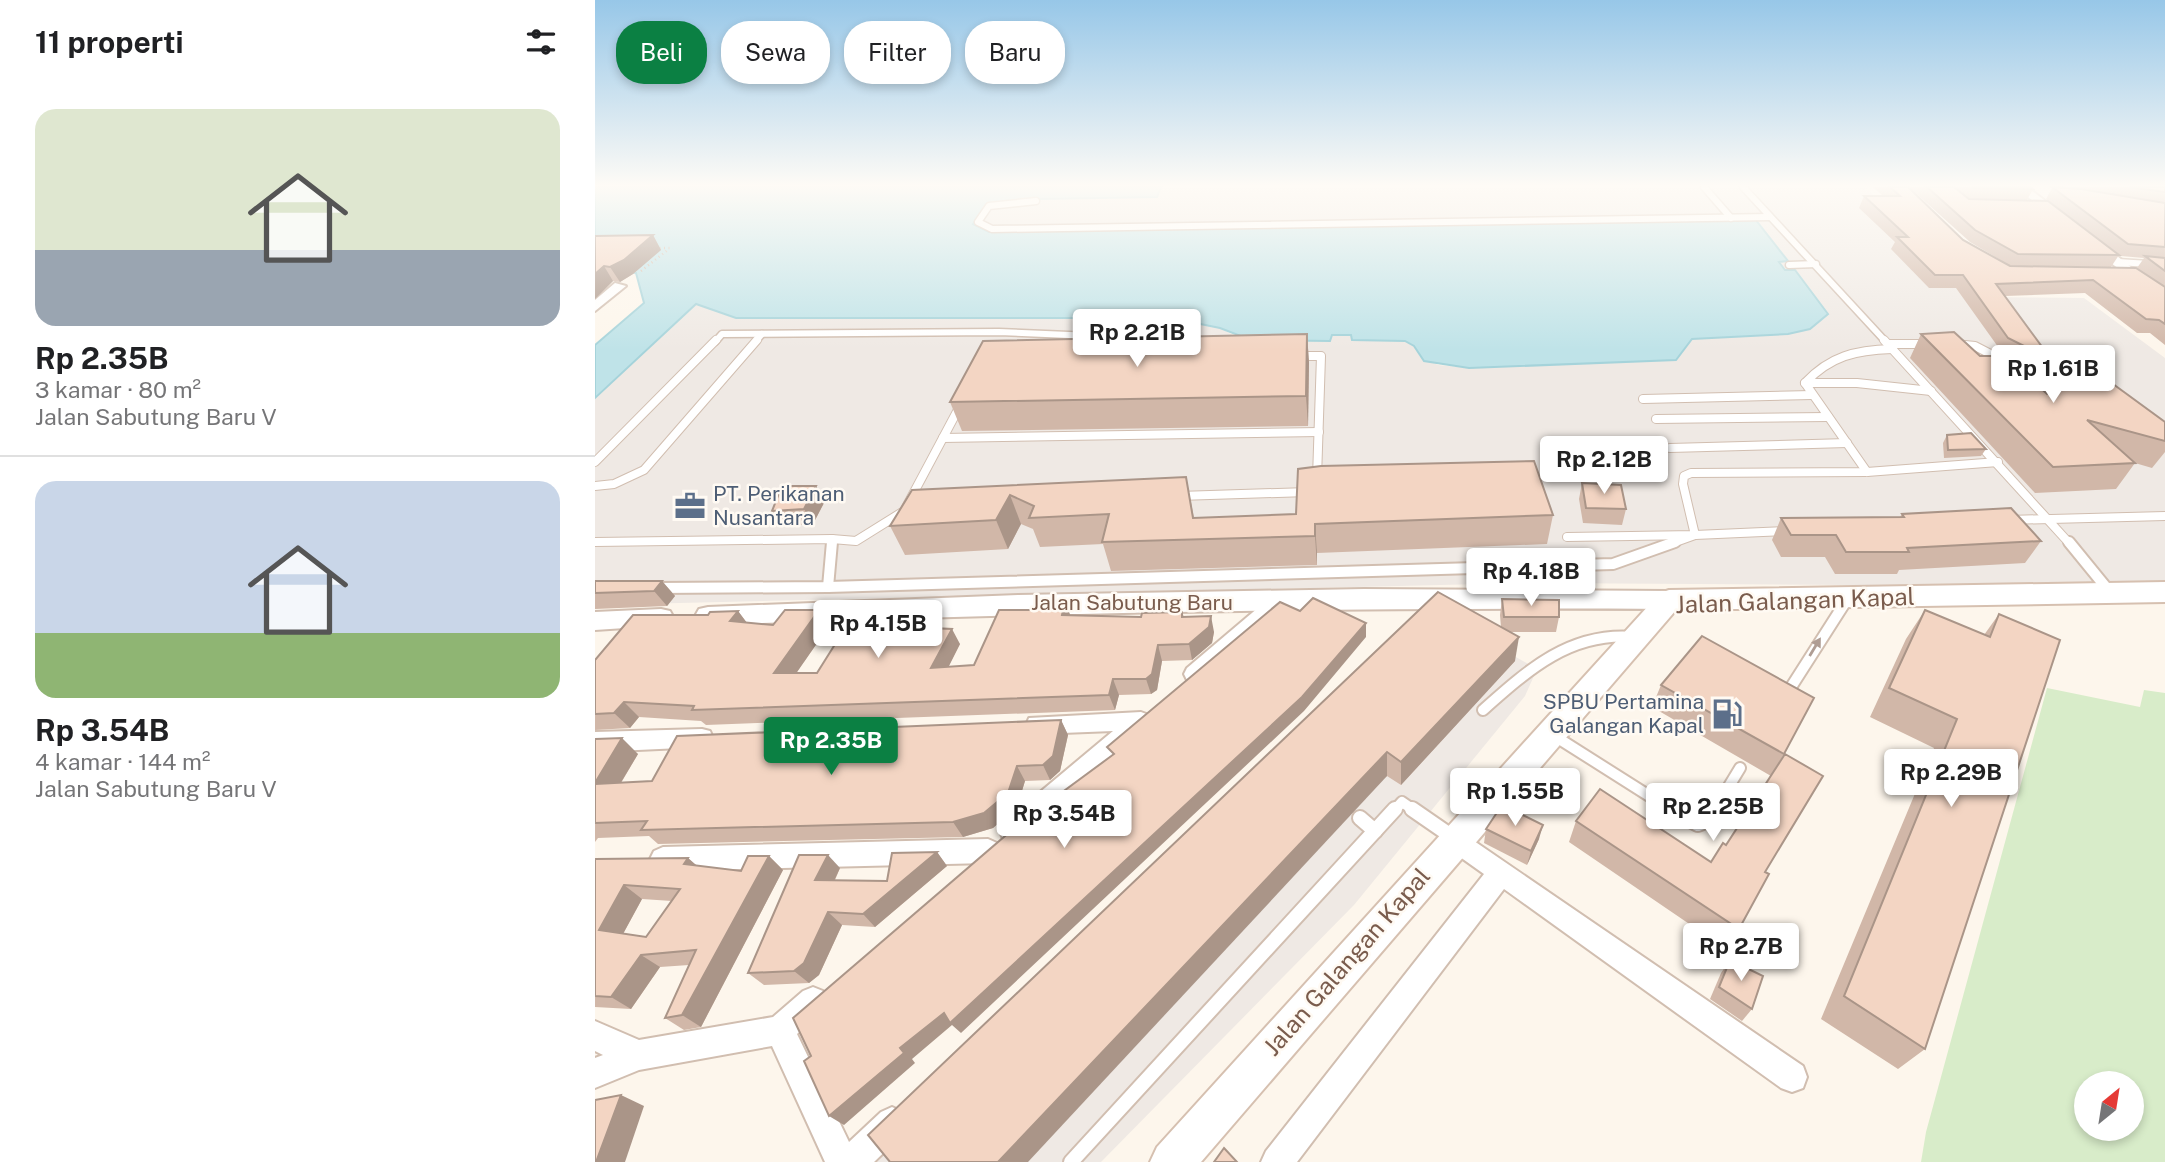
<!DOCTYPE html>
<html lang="id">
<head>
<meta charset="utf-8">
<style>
  :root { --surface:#fff; --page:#f6f6f6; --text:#202124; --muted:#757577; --line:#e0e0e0; --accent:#0b8043 }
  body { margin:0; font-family:"Public Sans",sans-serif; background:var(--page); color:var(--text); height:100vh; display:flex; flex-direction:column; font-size:26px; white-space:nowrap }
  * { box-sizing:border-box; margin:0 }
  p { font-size:23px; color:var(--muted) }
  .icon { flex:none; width:38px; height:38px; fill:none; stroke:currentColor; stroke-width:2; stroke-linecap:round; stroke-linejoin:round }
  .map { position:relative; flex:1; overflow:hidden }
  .drawer { display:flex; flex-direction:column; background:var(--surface); width:595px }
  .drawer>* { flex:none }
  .hud { position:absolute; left:21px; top:21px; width:665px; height:63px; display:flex; gap:14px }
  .needle { width:46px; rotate:30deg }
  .fabs { position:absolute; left:1479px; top:1071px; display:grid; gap:14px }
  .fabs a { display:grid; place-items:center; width:70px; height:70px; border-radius:50%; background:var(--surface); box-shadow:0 4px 10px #0003; font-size:35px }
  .price { position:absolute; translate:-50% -60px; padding:0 16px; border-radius:7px; background:#fff; color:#222; font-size:23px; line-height:46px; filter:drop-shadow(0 2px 4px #0008) }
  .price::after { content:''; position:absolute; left:50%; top:42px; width:21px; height:16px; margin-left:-10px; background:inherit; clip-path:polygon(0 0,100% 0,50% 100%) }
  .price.current { background:var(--accent); color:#fff }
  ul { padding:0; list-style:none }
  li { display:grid; align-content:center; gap:14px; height:371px; padding:0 35px }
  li+li { border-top:2px solid var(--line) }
  li span { display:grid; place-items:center; height:217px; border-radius:21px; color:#555 }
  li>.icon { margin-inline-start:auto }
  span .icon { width:126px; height:126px; fill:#fffc; stroke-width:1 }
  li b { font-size:30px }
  h2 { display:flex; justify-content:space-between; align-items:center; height:84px; padding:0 35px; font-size:30px }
  .tag { padding:0 24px; border-radius:28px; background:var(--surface); box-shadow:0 4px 10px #0003; font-size:24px; line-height:63px }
  .tag.current { background:var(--accent); color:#fff }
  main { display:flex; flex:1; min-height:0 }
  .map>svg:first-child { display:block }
</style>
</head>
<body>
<main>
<section class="drawer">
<h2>11 properti<svg class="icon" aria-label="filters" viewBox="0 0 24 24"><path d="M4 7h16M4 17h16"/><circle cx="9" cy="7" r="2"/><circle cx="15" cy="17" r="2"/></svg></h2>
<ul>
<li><span style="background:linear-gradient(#dfe7d0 65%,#9aa5b1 0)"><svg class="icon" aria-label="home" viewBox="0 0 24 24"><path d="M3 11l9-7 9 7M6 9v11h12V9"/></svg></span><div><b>Rp 2.35B</b><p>3 kamar · 80 m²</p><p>Jalan Sabutung Baru V</p></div></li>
<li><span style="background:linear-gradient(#c9d6e8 70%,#8fb573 0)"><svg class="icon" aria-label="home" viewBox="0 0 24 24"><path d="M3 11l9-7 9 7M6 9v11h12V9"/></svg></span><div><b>Rp 3.54B</b><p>4 kamar · 144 m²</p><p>Jalan Sabutung Baru V</p></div></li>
</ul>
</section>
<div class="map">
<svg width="1570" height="1162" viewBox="0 0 1570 1162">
  <rect width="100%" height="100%" fill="#fdf6ec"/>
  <g fill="#efe9e4">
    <path d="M566 187H1270L1378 297 1489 298 1570 358V587L935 583 0 605V398L101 304 141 318H576L625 328 638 335 682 341H735L736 335H757V340L810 341 819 346 825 356 843 365 874 368 1081 360 1096 339 1193 334 1200 271H1190L1183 261H1192L394 232 377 224 391 205 442 199 562 197Z"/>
    <path d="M840 611 942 669 930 696 759 905 506 1162H255Z"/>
  </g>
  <path fill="#d8ecc9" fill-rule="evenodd" d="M1452 688 1545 707 1549 690 1570 693V1162H1326L1331 1132ZM1491 1083H1536V1129H1491Z"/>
  <path fill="#bfe3e8" stroke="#a5d3da" stroke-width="2" d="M0 187H566L562 197 442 199 391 205 378 224 394 232 1160 219 1193 261 1184 262 1190 270H1200L1233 314 1215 329 1193 334 1097 339 1081 360 874 368 829 361 819 346 810 341 757 340 756 335H737L735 341 656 340 625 328 576 318H141L101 304 0 398V345L49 303 41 273 0 269Z"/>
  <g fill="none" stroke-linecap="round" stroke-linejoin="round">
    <g stroke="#d1beb0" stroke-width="9">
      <g id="service-far3">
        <path d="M1109 187 1136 218"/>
        <path d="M1148 187 1291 342"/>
        <path d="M441 201 394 206 383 222 397 229 1175 217"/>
        <path d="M1523 262 1570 265"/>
        <path d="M1194 265 1221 264"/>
        <path d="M120 342 127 334 404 332 569 339"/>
        <path d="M160 342 167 334"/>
      </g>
    </g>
    <g stroke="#d1beb0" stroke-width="10">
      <g id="service-far2">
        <path d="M1289 340 1475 544"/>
        <path d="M1293 344H1334"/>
        <path d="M1360 344 1380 346 1411 362"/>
        <path d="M703 356H726L722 478"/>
        <path d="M1210 383H1262L1336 391"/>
        <path d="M1048 399 1217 395"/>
        <path d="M1061 419 1233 417"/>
        <path d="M348 438 724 432"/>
        <path d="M1075 448 1252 443"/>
        <path d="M0 462 121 340"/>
        <path d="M1272 472 1210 383C1235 356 1261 350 1297 349"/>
        <path d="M0 486 19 484 49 470 162 340"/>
        <path d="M584 496 713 492"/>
        <path d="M1413 520 1570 516"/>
        <path d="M972 537 1100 535 1088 484 1089 476 1096 473 1272 472 1403 462"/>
        <path d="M237 539 261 541 309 511 366 404"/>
        <path d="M0 542 237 539V544"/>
        <path d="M1075 544 1100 535 1192 531"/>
      </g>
    </g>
    <g stroke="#d1beb0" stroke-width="14">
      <g id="service-far1">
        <path d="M1474 542 1514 591"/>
        <path d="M233 587 237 542"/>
        <path d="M61 588 233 587 1018 564 1080 542"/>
        <path d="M1191 695 1253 598"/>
        <path d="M888 710C933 670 975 632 1038 637"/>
        <path d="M958 735 1078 811"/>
        <path d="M799 811 807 802 820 811"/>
        <path d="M1119 811 1145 768"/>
      </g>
    </g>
    <g stroke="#d1beb0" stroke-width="18">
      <g id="service">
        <path d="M817 809 859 838"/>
        <path d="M1075 809 1103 824 1113 820 1120 809"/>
        <path d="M765 818 780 831"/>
        <path d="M476 1162 800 809"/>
      </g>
    </g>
    <g stroke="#d1beb0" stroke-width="4">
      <g id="minor">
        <path d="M1420 187H1432L1471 217 1461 219Z"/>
        <path d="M1495 241H1503L1570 294V304L1495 247Z"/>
        <path d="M20 283 31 286 0 311V300Z"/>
        <path d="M684 594 694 601 691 606 608 680 600 682 592 680 589 674 592 668 677 596Z"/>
        <path d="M546 712 554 715 557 721 554 727 542 730 540 740 426 839 417 842 408 839 405 831 408 823 518 731 442 734 434 732 431 725 434 718Z"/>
        <path d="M107 729 115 731 118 738 115 745 107 747 0 752V732Z"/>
        <path d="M860 828 1208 1066 1212 1077 1208 1088 1197 1092 1186 1088 909 889 702 1162H666L671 1151 889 874 851 847 848 839 851 831Z"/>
        <path d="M393 839 402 843 406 851 402 859 393 863 68 871 59 867 55 859 59 851 68 847Z"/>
        <path d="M218 987 228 991 232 1001 228 1011 202 1034 254 1142 286 1112 297 1107 308 1112 313 1123 308 1134 279 1162H230L177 1046 44 1070 0 1088V1058L8 1055 0 1051V1021L44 1040 178 1017 208 991Z"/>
      </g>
    </g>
    <g stroke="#d1beb0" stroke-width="4">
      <g id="tertiary">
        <path d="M769 589 1074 591 1083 594 1087 600 1083 606 1074 609C753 607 434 613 113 625L104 623 100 616 104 609 113 607 423 595Z"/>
        <path d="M66 609 75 611 79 618 75 625 0 630V612Z"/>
      </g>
    </g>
    <g stroke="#d6c0b0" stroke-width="4">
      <path id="secondary" d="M1570 582V602L1081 610 606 1162H555L562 1147 1065 593 1074 590Z"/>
    </g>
    <g stroke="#d9b8a5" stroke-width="2.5" stroke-dasharray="1 3.5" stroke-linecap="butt">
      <path d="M60 248H75"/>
      <path d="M46 271 74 249"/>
    </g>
    <use href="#service-far3" stroke="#fff" stroke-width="6"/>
    <use href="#service-far2" stroke="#fff" stroke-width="8"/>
    <use href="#service-far1" stroke="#fff" stroke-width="10"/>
    <use href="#service" stroke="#fff" stroke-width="14"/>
    <use href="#minor" fill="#fff" fill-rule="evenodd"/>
    <use href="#tertiary" fill="#fff" fill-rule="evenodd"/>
    <use href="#secondary" fill="#fff" fill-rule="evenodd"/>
  </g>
  <g fill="#d1b7a8" fill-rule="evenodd">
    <path d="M1278 187H1313L1368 240 1414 265 1375 242 1314 187H1436L1438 189 1432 200 1464 209 1451 199 1457 188 1453 187H1570V345L1555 333H1542L1490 293 1410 296 1453 356 1570 422V452L1557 468 1540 463 1521 489 1440 493 1315 358 1326 334 1385 356 1425 368 1429 362 1406 351 1361 288H1334L1296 249 1300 242 1264 208 1269 196H1288ZM1524 255 1526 256 1549 258 1542 268 1516 267Z"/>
    <path d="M58 235 66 250 38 274 25 282 18 281 0 299V236Z"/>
    <path d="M712 334 714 363 713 426 367 431 355 402Z"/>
    <path d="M1352 435 1391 449 1386 456 1349 458 1348 443Z"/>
    <path d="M591 477 599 518 958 515 952 544 722 553V565L516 571 508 544 445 547 438 529 426 524 413 549 310 555 295 526 317 490Z"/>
    <path d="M987 483 1031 509 1027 525 988 523 984 499Z"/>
    <path d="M221 486 230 501 218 524 187 526 177 511Z"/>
    <path d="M1307 514 1446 541 1430 563 1304 570 1302 574H1240L1230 557H1186L1177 540 1186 518 1305 517Z"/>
    <path d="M0 581H67L80 596 72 606 0 609Z"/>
    <path d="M907 599 964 617 961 632H915L920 661 806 785 792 776 295 1162 906 627 905 615Z"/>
    <path d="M1330 610 1389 635 1404 614 1330 1049 1303 1069 1226 1019 1339 748 1275 717 1311 639Z"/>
    <path d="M143 611 152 623 178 625 234 626 201 673H222L294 623 323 612 331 628 365 644 353 667 379 665 476 615 546 617 587 612 589 617 619 632 617 643 597 660 567 661 562 690 556 694 524 695 520 710 111 725 106 721 44 717 35 728 0 730V660L113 615Z"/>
    <path d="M1066 685 1189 754 1178 773 1170 872 1144 929 1131 949 974 842 981 821 1116 862 1131 845 1176 776 1057 707Z"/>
    <path d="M466 720 473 735 465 771 455 780 430 781 422 807 398 828 368 837 63 844 54 836 3 838 0 842V739L43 754 26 783 57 781Z"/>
    <path d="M891 829 944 839 932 865 889 843Z"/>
    <path d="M342 852 352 866 280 927 247 925 224 975 214 983 169 985 153 973 245 868 240 880 292 881Z"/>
    <path d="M174 856 188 870 106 1027 89 1030 70 1018 94 965 65 967 36 1009 0 1007V859L93 858 102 866 146 871ZM47 899 77 901 51 937 28 934Z"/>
    <path d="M1135 960 1157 1009 1147 1021 1115 999 1126 973Z"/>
  </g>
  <g fill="#aa9588">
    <path d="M58 235 66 250 38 274 25 282 15 267Z"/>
    <path d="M9 266 18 281 0 299V274Z"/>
    <path d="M712 334 714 363 713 426 711 396Z"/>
    <path d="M221 486 230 501 218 524 209 509Z"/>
    <path d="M415 495 426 524 413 549 401 520Z"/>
    <path d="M720 524 722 553V565L720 536Z"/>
    <path d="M67 581 80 596 72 606 59 591Z"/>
    <path d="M470 601 476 617 467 615Z"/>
    <path d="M224 610 234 626 191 688 179 673Z"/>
    <path d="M143 611 155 627 135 621Z"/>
    <path d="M323 612 331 628 315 627Z"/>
    <path d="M616 616 619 632 617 643 597 660 594 644Z"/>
    <path d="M771 623V637L709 711 366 1033 357 1025 317 1059 320 1063 249 1125 234 1116 305 1048Z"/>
    <path d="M357 629 365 644 345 684 336 668Z"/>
    <path d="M924 637 920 661 806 785V762Z"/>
    <path d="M563 645 567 661 562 690 556 694 551 679Z"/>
    <path d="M518 679 524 695 520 710 514 695Z"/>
    <path d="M29 702 44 717 35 728 19 713Z"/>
    <path d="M466 720 473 735 465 771 455 780 448 765Z"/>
    <path d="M27 738 43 754 16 799 0 785V783Z"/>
    <path d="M792 752V776L433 1162H403Z"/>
    <path d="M422 766 430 781 422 807 398 828 368 837 358 822Z"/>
    <path d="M948 825 944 839 932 865 936 851Z"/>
    <path d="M342 852 352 866 280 927 268 914Z"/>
    <path d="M233 855 245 868 233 894 220 880Z"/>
    <path d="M174 856 188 870 106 1027 87 1015Z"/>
    <path d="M93 858 109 872 89 864Z"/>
    <path d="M29 885 47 899 23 943 4 930Z"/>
    <path d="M233 912 247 925 224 975 214 983 199 971Z"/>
    <path d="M46 955 65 967 36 1009 16 997Z"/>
    <path d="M26 1095 49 1106 30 1162H1Z"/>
  </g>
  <g fill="#f3d5c3" stroke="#aa9588" stroke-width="2" fill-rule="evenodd">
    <path d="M1295 187H1313L1368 240 1415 266 1541 268 1570 287V324L1564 320 1551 319 1498 280 1401 284 1453 355 1431 347 1413 338 1368 275H1340L1302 237H1313L1269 196H1305Z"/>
    <path d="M1332 187H1359L1374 199 1453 201 1524 255 1423 254 1380 230Z"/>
    <path d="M1378 187H1436L1438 189 1378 188Z"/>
    <path d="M1457 187 1486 189 1570 203V247L1533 244Z"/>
    <path d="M1534 187H1570V192Z"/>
    <path d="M58 235 29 260 15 267 9 266 0 274V236Z"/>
    <path d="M1550 256 1570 258V271Z"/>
    <path d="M1359 332 1385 356H1412L1452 394 1463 384 1436 349 1490 370 1505 385 1518 384 1570 422V441L1492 420 1540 463 1458 467 1326 334Z"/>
    <path d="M712 334 711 396 355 402 388 341Z"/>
    <path d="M1376 433 1391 449 1353 450 1352 435Z"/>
    <path d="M939 461 958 515 720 524V536L507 542 514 514 434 518 439 506 415 495 401 520 295 526 317 490 591 477 598 518 701 514 703 469 726 466Z"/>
    <path d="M987 483 1026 485 1031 509 991 508Z"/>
    <path d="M187 486H221L209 509 177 511Z"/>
    <path d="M1416 508 1446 541 1312 548 1314 552H1251L1241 535H1196L1186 518 1309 517 1307 514Z"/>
    <path d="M0 581H67L59 591 0 593Z"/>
    <path d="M843 592 924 637 806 762 792 752 403 1162H295L273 1135Z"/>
    <path d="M718 598 771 623 707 697 355 1023 349 1013 305 1048 309 1053 234 1116 209 1061 216 1056 198 1018 424 824 519 754 512 747 685 602 705 611Z"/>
    <path d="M907 599 964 600V617H909Z"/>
    <path d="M470 601 467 615 546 617 547 613 587 612V617L616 616 614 627 594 644 563 645 557 674 551 679H518L514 695 97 710 99 706 29 702 19 713 0 714V660L38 615H113L115 612 143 611 135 621 178 625 190 610H224L179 673H222L254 622 294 623 300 612H323L315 627 357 629 336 668 379 665 404 610H441L443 602Z"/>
    <path d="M1330 610 1395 637 1404 614 1465 640 1330 1049 1249 996 1362 719 1294 688Z"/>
    <path d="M1107 636 1219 698 1189 754 1066 685Z"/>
    <path d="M466 720 458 756 448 765 422 766 413 793 389 813 358 822 46 830 52 821 0 823V784L57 781 82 736Z"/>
    <path d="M27 738 0 783V739Z"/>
    <path d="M1190 754 1228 776 1170 872 1174 874 1144 929 981 821 1005 789 1116 862 1128 843 1131 845Z"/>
    <path d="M907 805 948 825 936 851 891 829Z"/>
    <path d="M342 852 268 914 233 912 209 963 199 971 153 973 204 855H233L220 880 292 881 297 853Z"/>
    <path d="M153 856H174L87 1015 70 1018 101 950 46 955 16 997 0 996V859L93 858 89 864 146 871ZM29 885 85 889 51 937 4 930Z"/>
    <path d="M1135 960 1168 976 1157 1009 1124 987Z"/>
    <path d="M26 1095 1 1162H0V1100Z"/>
    <path d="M629 1148 642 1162H619Z"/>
  </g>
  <defs><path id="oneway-solid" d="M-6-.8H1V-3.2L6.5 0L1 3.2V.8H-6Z" transform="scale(1.75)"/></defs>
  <use fill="#af9d94" href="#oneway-solid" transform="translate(1220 647) rotate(-59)"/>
  <linearGradient id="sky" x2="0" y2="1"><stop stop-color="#97c7e8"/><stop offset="0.53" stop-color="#fefbf6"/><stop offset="1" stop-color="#fefbf6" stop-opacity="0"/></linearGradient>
  <rect width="1570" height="350" fill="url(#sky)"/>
  <defs>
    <g id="office-bare" transform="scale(2.415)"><path d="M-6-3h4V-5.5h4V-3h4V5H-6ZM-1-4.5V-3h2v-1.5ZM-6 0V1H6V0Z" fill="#5c6f8a" stroke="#fffaf3" stroke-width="2.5" paint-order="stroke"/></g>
    <g id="fuel-bare" transform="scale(2.415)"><path d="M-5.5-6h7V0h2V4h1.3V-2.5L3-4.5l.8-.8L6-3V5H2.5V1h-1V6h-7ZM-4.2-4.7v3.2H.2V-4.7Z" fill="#5c6f8a" stroke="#fffaf3" stroke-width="2.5" paint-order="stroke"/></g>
  </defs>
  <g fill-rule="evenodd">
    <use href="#office-bare" x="95" y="506"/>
    <use href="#fuel-bare" x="1132" y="714"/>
  </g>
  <g text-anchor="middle" stroke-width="5" stroke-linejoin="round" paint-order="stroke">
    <g font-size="21" fill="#4e5e75" stroke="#fffaf3" text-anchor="start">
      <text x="118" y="501">PT. Perikanan<tspan x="118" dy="24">Nusantara</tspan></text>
      <text x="1109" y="709" text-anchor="end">SPBU Pertamina<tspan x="1109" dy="24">Galangan Kapal</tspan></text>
    </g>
    <g font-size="21" fill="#7a5c4d" stroke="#fffaf3">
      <text x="537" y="610">Jalan Sabutung Baru</text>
    </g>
    <g font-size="24" fill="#7a5c4d" stroke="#fffaf3">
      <text transform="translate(1200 601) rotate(-2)" y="8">Jalan Galangan Kapal</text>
      <text transform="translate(752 962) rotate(-49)" y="8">Jalan Galangan Kapal</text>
    </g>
  </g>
</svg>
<div class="fabs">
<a><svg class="needle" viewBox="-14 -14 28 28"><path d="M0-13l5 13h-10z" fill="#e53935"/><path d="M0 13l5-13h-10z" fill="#757577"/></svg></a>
</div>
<b class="price" style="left:542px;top:369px">Rp 2.21B</b>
<b class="price" style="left:1458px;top:405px">Rp 1.61B</b>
<b class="price" style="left:1009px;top:496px">Rp 2.12B</b>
<b class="price" style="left:936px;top:608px">Rp 4.18B</b>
<b class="price" style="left:283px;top:660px">Rp 4.15B</b>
<b class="price current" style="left:236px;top:777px">Rp 2.35B</b>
<b class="price" style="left:1356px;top:809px">Rp 2.29B</b>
<b class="price" style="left:920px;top:828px">Rp 1.55B</b>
<b class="price" style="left:1118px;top:843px">Rp 2.25B</b>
<b class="price" style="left:469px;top:850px">Rp 3.54B</b>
<b class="price" style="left:1146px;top:983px">Rp 2.7B</b>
<div class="hud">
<a class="tag current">Beli</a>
<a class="tag">Sewa</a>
<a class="tag">Filter</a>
<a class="tag">Baru</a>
</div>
</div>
</main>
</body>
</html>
